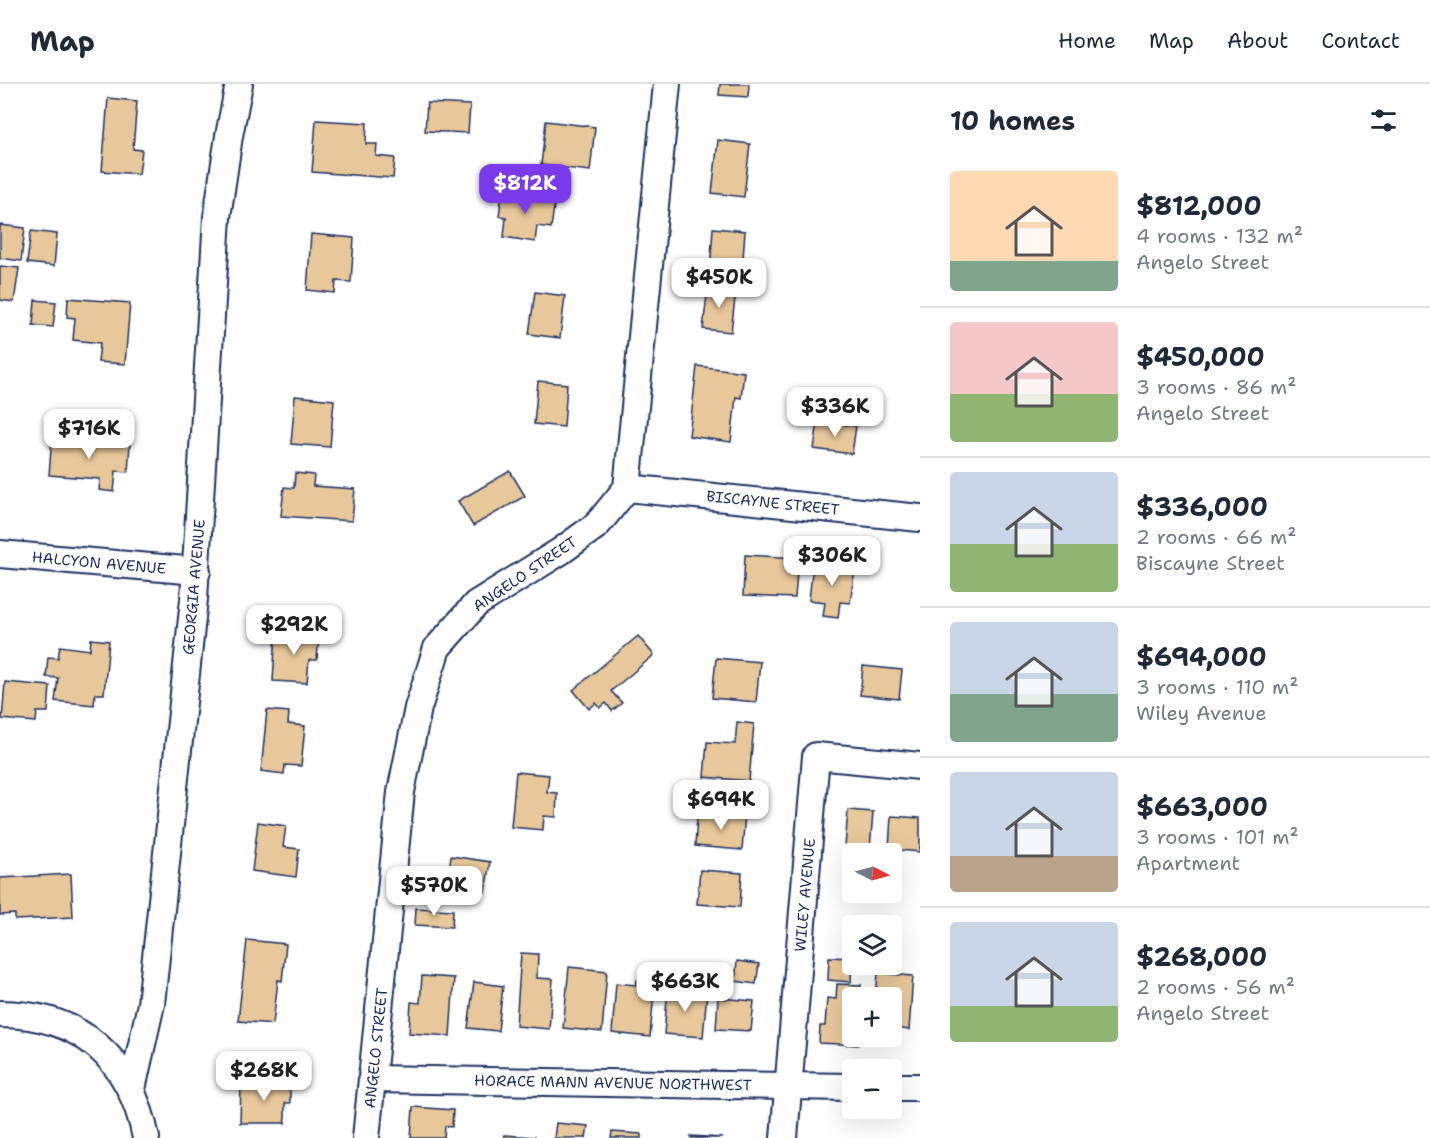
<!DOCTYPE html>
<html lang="en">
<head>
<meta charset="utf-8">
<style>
  :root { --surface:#fff; --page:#f2f2f3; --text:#1f2937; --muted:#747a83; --line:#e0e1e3; --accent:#7c3aed }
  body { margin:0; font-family:"Shantell Sans",sans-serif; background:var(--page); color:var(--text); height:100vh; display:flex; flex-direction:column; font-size:22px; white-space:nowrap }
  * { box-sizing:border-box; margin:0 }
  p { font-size:20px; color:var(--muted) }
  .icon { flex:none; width:33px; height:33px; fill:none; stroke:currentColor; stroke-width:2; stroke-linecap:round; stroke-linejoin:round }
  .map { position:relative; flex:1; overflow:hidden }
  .drawer { display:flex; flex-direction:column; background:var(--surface); width:510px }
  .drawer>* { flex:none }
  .needle { width:39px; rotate:96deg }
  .controls { position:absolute; left:842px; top:759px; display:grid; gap:12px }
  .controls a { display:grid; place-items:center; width:60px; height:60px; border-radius:6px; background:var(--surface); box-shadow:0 6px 24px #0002; font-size:30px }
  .price { position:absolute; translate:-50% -51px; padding:0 14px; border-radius:12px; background:#fff; color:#222; font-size:20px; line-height:39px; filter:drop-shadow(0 2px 3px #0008) }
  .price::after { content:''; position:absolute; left:50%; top:36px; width:18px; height:14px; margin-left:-9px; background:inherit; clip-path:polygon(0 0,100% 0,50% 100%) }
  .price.active { background:var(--accent); color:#fff }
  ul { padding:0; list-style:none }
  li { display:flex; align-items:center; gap:18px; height:150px; padding:0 30px }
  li+li { border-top:2px solid var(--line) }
  li span { display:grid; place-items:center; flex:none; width:168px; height:120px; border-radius:6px; color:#555 }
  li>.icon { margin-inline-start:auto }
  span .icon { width:72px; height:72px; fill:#fffc; stroke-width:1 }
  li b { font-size:26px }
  h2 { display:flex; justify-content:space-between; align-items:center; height:72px; padding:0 30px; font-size:26px }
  header { display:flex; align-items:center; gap:36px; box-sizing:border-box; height:84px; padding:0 30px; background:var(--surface); border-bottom:2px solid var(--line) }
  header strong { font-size:28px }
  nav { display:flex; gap:33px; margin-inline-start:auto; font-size:21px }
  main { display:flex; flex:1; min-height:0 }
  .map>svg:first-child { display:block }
</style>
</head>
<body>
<header>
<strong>Map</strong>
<nav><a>Home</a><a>Map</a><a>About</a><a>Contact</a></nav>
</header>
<main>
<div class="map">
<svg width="920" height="1054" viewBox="0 0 920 1054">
  <rect width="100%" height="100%" fill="#fff"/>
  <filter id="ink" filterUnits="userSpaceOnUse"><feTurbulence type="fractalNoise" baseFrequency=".0167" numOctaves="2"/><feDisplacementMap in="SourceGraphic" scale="12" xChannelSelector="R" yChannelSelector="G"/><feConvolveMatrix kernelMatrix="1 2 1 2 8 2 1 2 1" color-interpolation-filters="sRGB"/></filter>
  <g filter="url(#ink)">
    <g fill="#e8c79a" stroke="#1b2f5e" stroke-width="1.5">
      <path d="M720 0H749L748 13 719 11Z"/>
      <path d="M108 14 137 17 133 65 142 66 139 90 102 87Z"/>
      <path d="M427 19 470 21 468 49 425 47Z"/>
      <path d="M316 36 367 39 366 60H377L376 72 395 74 393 94 312 88Z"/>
      <path d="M546 37 595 43 590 87 541 81Z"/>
      <path d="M718 56 750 60 744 113 712 109Z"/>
      <path d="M502 108 555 116 551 144 537 142 535 158 504 153 506 133 499 132Z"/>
      <path d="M0 141 25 144 21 177 0 174Z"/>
      <path d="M713 144 745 147 742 189 710 187Z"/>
      <path d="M31 147 57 150 54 182 27 179Z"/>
      <path d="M311 150 354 154 351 198 336 197 335 209 307 206Z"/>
      <path d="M0 182 19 184 14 218 0 216Z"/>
      <path d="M708 202 736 206 731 248 703 245Z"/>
      <path d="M535 208 565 212 560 254 529 250Z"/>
      <path d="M68 214 130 219 125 280 98 278 100 259 73 256 75 234 67 233Z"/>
      <path d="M35 216 56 218 53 243 33 241Z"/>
      <path d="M697 282 744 288 741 314 736 313 731 358 689 352Z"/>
      <path d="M538 297 567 300 564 343 534 340Z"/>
      <path d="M295 312 334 316 330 363 291 360Z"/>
      <path d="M818 337 856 342 852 370 814 365Z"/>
      <path d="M52 353 130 360 128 388 116 387 114 408 99 406 100 395 49 391Z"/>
      <path d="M510 387 525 412 473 442 458 417Z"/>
      <path d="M295 389 314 391 313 402 355 405 352 437 281 432 284 403 294 404Z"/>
      <path d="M745 471 798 474 795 514 743 512Z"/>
      <path d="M813 480 855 485 850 519 840 518 838 534 823 532 825 518 809 516Z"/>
      <path d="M276 547 319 550 317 576H309L307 599 273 597Z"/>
      <path d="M638 552 654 571 611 607 622 619 612 627 606 619 600 624 596 619 589 625 573 606Z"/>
      <path d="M91 555 109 557 104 610H95L94 621 55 617 58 594 46 593 48 573 58 574 60 562 90 566Z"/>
      <path d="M716 574 760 578 756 618 712 614Z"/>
      <path d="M863 582 902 586 899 615 860 611Z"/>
      <path d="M5 598 50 602 48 628H37L36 638 2 635Z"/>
      <path d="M267 626 289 628 288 640 305 642 301 682 285 681 284 690 261 687Z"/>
      <path d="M737 638 754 640 749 697 704 693 707 658 735 660Z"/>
      <path d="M516 688 549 691 547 708 557 709 556 733 544 732 543 746 511 743Z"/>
      <path d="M848 726 873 728 870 765 845 763Z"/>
      <path d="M710 727 745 730 742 766 695 762 697 733 710 734Z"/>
      <path d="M891 732 920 734V768L889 765Z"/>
      <path d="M258 738 286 742 283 763 299 765 296 793 252 787Z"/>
      <path d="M451 772 490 778 485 808 447 802Z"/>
      <path d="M700 786 742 789 740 823 697 820Z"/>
      <path d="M71 790 73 833 15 836V830L0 831V794Z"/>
      <path d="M416 824 453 826 452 843 415 841Z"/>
      <path d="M247 856 286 860 282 897 278 896 273 940 238 937Z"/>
      <path d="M521 869 538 870 537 894 553 895 549 945 516 942Z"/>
      <path d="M829 873 852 874 851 898 828 896Z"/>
      <path d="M737 877 759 880 756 900 735 897Z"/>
      <path d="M569 883 607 887 602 948 563 944Z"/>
      <path d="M878 889 913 892 909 946 895 944 893 959 872 958V952H891V914H876Z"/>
      <path d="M422 892 454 894 450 952 409 949 411 918 420 919Z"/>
      <path d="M637 896 655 897 650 953 612 949 616 899 636 901Z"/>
      <path d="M474 898 503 902 498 947 468 944Z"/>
      <path d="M837 900 861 901 860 914H852V952H858V961L819 959 820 942H825L827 914 836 915Z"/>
      <path d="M668 904 707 908 703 953 664 950Z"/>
      <path d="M718 914 754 917 751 947 716 945Z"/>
      <path d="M241 998 290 999V1019H285V1039H240Z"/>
      <path d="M413 1023 453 1026 452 1043 445 1042 444 1054H411Z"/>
      <path d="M556 1039 588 1042 586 1054H554Z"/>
      <path d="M612 1048 641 1050V1054H611Z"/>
      <path d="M504 1051 534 1053V1054H503Z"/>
      <path d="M691 1052 722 1054H691Z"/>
    </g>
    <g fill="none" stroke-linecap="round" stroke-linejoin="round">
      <g stroke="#1b2f5e" stroke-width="30">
        <g id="minor">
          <path d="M627 404 920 434"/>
          <path d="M0 470 197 487"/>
          <path d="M0 930C82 930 131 976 146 1054"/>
          <path d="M373 995 852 1003"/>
          <path d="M891 1003H920"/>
          <path d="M132 1005 151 920 194 515 217 133 229 52 239 0"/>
          <path d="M366 1054 401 708 418 624 437 564 476 520 561 467 597 441 627 404 667 0"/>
          <path d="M784 1054 816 672 920 682"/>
        </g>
      </g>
      <use href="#minor" stroke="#fff" stroke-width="26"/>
    </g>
  </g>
  <g text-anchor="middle" stroke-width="6" stroke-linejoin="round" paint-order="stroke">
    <g font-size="15" fill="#1b2f5e" stroke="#fff">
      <text transform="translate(773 419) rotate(6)" y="5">BISCAYNE STREET</text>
      <text transform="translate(99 479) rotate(5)" y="5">HALCYON AVENUE</text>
      <text transform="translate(525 490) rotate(-34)" y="5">ANGELO STREET</text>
      <text transform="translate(194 503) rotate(-85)" y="5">GEORGIA AVENUE</text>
      <text transform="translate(805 811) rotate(-85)" y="5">WILEY AVENUE</text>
      <text transform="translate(376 964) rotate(-84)" y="5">ANGELO STREET</text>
      <text transform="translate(613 999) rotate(1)" y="5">HORACE MANN AVENUE NORTHWEST</text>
    </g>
  </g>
</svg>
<div class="controls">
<a><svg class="needle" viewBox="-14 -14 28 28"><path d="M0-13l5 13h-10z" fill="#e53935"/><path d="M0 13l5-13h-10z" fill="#747a83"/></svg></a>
<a><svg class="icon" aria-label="layers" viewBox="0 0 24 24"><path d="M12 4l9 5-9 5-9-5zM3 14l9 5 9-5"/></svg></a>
<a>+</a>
<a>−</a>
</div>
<b class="price active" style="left:525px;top:131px">$812K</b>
<b class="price" style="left:719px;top:225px">$450K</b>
<b class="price" style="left:835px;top:354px">$336K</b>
<b class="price" style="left:89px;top:376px">$716K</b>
<b class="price" style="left:832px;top:503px">$306K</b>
<b class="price" style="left:294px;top:572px">$292K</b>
<b class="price" style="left:721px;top:747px">$694K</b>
<b class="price" style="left:434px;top:833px">$570K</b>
<b class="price" style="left:685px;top:929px">$663K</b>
<b class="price" style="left:264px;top:1018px">$268K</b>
</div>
<section class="drawer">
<h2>10 homes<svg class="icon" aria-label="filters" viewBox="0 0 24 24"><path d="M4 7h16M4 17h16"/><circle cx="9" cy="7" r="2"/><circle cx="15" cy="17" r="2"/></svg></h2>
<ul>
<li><span style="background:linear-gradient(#ffd9b3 75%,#7fa58c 0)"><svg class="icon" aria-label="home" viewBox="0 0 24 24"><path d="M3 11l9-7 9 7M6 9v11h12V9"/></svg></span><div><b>$812,000</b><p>4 rooms · 132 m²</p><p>Angelo Street</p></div></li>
<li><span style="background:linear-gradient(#f6c9c9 60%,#8fb573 0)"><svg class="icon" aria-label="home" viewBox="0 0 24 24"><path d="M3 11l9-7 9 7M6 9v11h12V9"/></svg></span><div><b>$450,000</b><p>3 rooms · 86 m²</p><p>Angelo Street</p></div></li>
<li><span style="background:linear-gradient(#c9d6e8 60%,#8fb573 0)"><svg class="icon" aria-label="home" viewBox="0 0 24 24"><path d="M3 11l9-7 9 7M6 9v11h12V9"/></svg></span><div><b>$336,000</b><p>2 rooms · 66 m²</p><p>Biscayne Street</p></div></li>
<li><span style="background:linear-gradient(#c9d6e8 60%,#7fa58c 0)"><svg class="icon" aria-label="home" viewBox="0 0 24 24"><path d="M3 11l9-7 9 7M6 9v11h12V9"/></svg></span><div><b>$694,000</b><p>3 rooms · 110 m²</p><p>Wiley Avenue</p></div></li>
<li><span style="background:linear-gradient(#c9d6e8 70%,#b9a48a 0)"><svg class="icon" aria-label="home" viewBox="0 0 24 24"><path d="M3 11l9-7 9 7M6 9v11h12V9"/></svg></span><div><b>$663,000</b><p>3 rooms · 101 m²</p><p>Apartment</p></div></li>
<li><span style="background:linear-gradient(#c9d6e8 70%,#8fb573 0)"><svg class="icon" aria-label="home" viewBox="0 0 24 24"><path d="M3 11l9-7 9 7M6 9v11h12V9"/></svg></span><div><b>$268,000</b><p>2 rooms · 56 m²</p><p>Angelo Street</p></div></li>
</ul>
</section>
</main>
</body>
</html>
